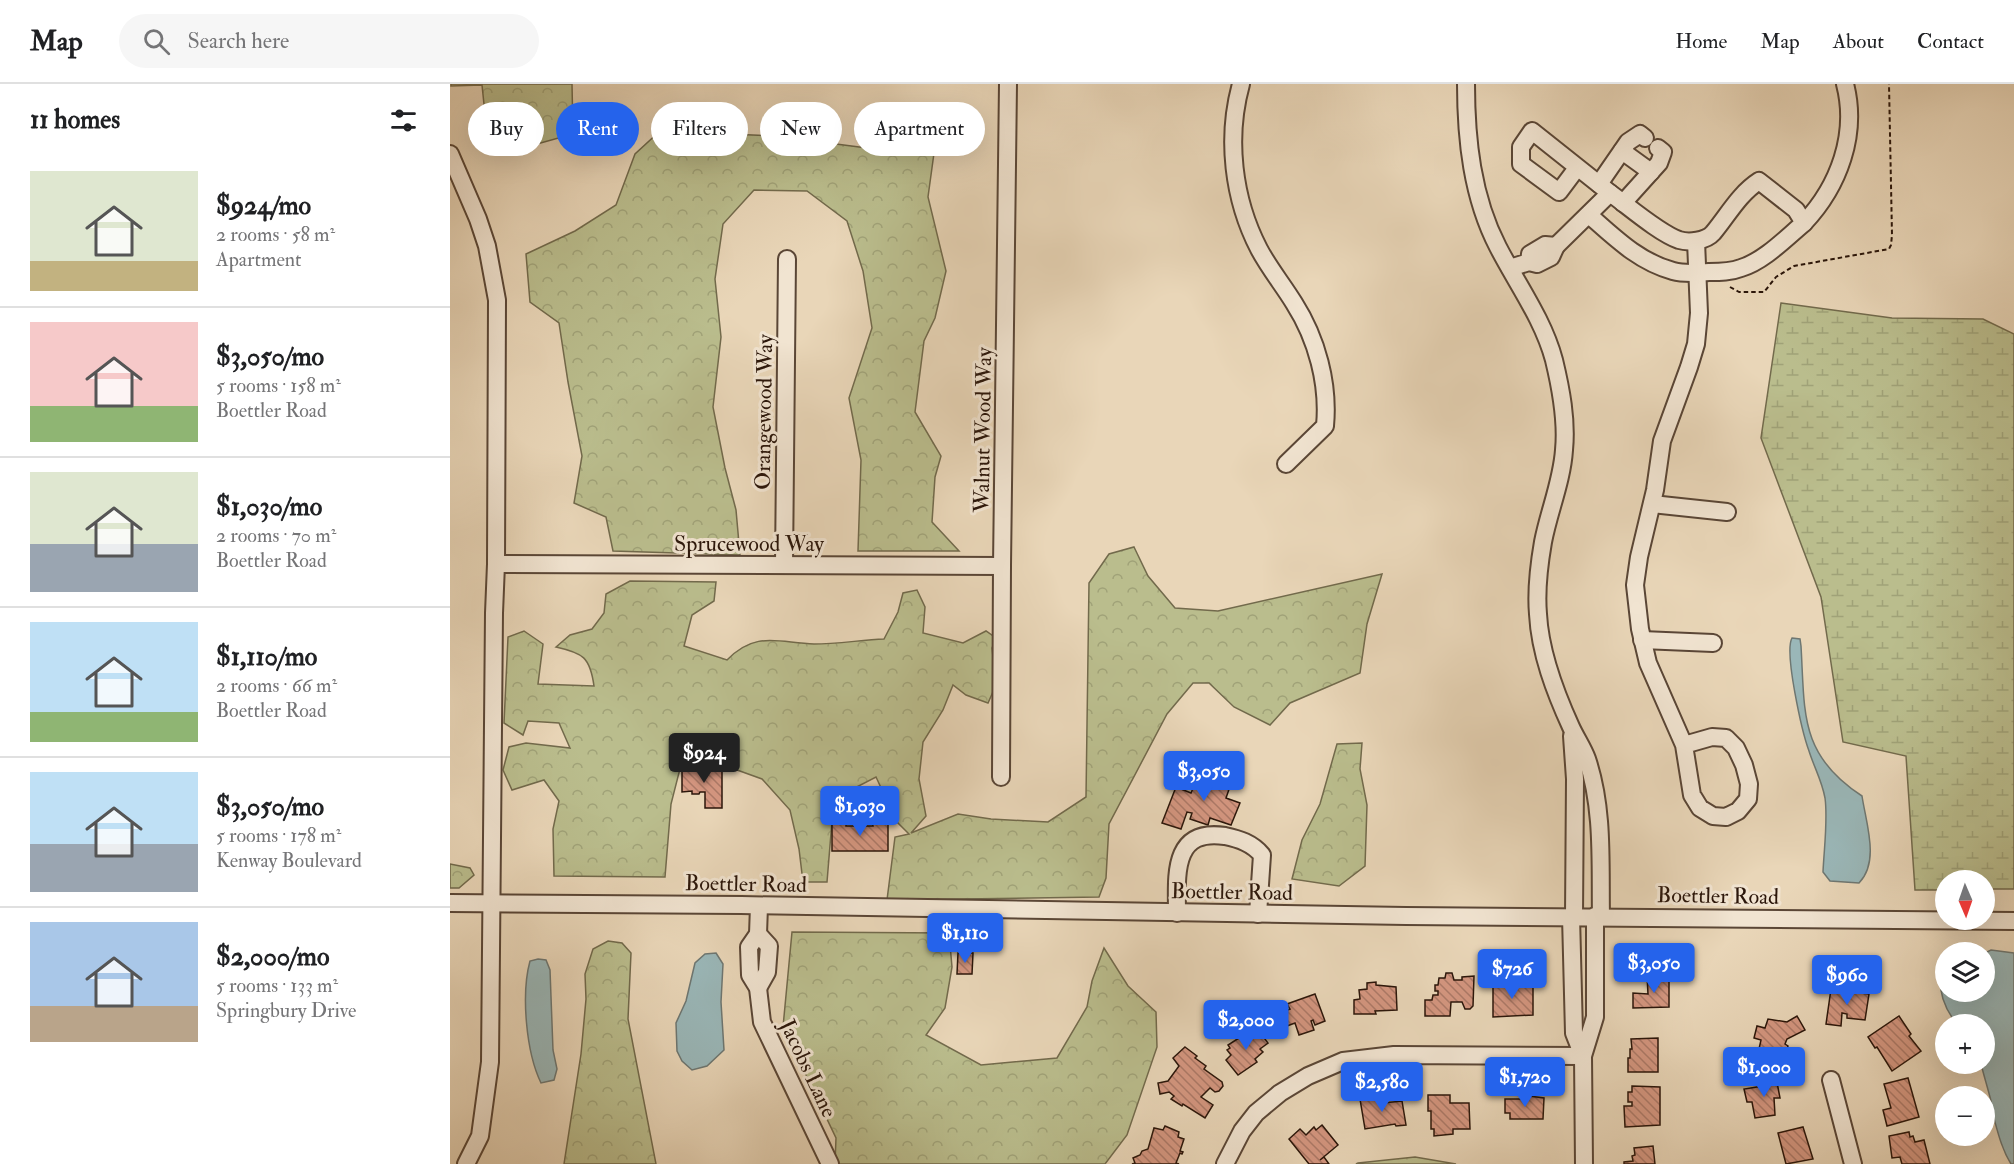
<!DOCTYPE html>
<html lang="en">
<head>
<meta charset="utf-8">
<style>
  :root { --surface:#fff; --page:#f6f6f6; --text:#202124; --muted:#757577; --line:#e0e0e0; --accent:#2563eb }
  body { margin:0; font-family:"IM FELL Double Pica",serif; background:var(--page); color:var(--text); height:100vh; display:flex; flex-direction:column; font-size:22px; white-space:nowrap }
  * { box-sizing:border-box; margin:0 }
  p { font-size:20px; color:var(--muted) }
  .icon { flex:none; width:33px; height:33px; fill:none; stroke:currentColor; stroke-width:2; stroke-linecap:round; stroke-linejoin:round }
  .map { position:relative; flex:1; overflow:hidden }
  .details { display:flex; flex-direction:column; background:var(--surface); width:450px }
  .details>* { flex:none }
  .guide { position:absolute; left:18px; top:18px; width:570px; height:54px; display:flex; gap:12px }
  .needle { width:39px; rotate:178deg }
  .fabs { position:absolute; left:1485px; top:786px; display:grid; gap:12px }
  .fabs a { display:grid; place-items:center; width:60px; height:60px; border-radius:50%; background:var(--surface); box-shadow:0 6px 24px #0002; font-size:30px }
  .price { position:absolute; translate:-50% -51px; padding:0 14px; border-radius:6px; background:var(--accent); color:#fff; font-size:20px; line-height:39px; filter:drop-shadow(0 2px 3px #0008) }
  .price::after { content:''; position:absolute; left:50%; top:36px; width:18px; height:14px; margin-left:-9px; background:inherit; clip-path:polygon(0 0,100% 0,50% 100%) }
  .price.on { background:#222; color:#fff }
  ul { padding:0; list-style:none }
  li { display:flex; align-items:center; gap:18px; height:150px; padding:0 30px }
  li+li { border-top:2px solid var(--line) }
  li span { display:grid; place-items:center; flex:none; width:168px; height:120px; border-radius:0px; color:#555 }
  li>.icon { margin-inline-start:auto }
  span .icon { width:72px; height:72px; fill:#fffc; stroke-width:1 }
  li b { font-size:26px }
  h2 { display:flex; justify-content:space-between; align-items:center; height:72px; padding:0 30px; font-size:26px }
  .tag { padding:0 21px; border-radius:27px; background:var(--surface); box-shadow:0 6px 24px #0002; font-size:21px; line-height:54px }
  .tag.on { background:var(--accent); color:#fff }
  header { display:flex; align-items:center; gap:36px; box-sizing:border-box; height:84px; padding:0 30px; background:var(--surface); border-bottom:2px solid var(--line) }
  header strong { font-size:28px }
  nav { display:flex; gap:33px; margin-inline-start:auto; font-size:21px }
  .search { width:420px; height:54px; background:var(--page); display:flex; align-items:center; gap:15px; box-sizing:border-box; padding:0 21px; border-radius:33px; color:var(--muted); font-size:22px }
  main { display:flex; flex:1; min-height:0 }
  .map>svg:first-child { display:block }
</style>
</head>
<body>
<header>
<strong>Map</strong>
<div class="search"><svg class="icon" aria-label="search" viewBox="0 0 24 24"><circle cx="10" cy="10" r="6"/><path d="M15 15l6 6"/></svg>Search here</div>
<nav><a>Home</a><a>Map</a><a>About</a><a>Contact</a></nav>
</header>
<main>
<section class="details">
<h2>11 homes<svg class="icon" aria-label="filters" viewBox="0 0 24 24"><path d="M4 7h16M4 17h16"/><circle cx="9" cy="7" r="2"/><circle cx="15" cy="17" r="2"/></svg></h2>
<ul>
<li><span style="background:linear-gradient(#dfe7d0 75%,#c2b280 0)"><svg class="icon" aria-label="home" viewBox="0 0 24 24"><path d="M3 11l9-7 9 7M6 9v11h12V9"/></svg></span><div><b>$924/mo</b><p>2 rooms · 58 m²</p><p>Apartment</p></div></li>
<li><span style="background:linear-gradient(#f6c9c9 70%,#8fb573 0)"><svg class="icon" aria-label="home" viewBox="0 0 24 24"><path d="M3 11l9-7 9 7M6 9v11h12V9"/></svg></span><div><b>$3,050/mo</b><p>5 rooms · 158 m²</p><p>Boettler Road</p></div></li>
<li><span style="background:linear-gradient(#dfe7d0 60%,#9aa5b1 0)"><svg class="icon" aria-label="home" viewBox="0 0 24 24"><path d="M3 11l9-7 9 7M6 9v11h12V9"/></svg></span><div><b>$1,030/mo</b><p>2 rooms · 70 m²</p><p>Boettler Road</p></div></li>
<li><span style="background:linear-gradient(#bfe0f5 75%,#8fb573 0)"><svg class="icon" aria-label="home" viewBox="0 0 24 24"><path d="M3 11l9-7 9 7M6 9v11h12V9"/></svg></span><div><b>$1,110/mo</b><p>2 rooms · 66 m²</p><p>Boettler Road</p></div></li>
<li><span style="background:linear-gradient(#bfe0f5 60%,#9aa5b1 0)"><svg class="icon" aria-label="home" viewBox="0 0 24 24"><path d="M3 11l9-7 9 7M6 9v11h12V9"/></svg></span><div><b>$3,050/mo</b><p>5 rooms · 178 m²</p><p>Kenway Boulevard</p></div></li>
<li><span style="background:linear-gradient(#a9c7e8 70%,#b9a48a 0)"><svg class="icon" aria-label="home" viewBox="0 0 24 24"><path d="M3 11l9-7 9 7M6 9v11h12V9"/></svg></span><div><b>$2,000/mo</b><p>5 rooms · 133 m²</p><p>Springbury Drive</p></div></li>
</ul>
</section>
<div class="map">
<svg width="1564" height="1080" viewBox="0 0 1564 1080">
  <defs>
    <pattern id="forest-crowns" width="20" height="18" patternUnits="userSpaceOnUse" patternTransform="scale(1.5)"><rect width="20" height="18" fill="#babd8d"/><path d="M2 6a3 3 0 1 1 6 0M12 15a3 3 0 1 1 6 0" fill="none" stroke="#a0a278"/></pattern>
    <pattern id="wetland-marsh" width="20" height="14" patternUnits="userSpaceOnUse" patternTransform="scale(1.5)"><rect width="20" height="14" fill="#babd8d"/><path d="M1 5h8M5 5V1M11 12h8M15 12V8" fill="none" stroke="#a0a278"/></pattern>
    <pattern id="building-back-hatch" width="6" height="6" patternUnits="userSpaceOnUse" patternTransform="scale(1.5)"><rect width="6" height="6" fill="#d49680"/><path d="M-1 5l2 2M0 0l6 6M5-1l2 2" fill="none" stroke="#ac7967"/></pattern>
  </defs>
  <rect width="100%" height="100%" fill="#e9d6b8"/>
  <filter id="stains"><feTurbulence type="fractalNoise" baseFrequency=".00333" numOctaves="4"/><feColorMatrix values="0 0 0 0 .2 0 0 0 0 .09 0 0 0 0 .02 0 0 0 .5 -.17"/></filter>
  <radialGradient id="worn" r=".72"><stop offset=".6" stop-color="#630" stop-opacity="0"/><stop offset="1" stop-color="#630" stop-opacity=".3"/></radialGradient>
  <g fill="url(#forest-crowns)" stroke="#726a4c" stroke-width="1.5">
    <path d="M1 0H122L123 50 87 60 38 59 32 1 1 2Z"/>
    <path d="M210 47 324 52 417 64 459 65 484 69 478 113 496 187 485 234 474 257 465 328 491 372 485 393 482 438 509 467H408L411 376 399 314 422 244 413 187 397 137 357 107 304 106 273 140 265 195 271 253 263 323 275 384 286 426 290 471 163 467 156 433 124 419 132 372 118 298 109 239 80 218 76 170 125 147 166 121 185 70Z"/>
    <path d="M684 463 698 492 725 524 768 527 932 490 917 540 910 589 840 619 820 641 784 623 759 599H743L717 630 659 740 656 794 649 813 437 816 445 753 459 750 447 738 426 693 391 711 382 737 377 798H353L349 765 340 726 312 695 276 682 256 679 234 669 221 720 215 793 104 792 103 745 109 717 94 696 62 706 53 686 59 663 76 659 120 664 109 639 78 637 73 651 54 639 58 553 74 547 93 560 88 600 144 602C140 573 133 569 106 563L120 551 142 545 154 529 156 510 180 497 266 498 264 517 242 531 234 562 277 576C306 546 329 559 364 560 387 560 411 556 434 555L448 528 453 509 467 506 475 523 473 549 513 559 536 547 546 554 542 564 546 601 538 619 516 611 503 601 493 626 473 658 469 695 476 732 461 749 508 730 541 735 598 738 636 713 639 499 659 470Z"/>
    <path d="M912 659 910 685 917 721 915 782 889 802 842 795 852 756 870 720 887 660Z"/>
    <path d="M0 780 20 784 24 791 9 804H0Z"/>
    <path d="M342 848 499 849 502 883 495 924 476 951 531 981 607 974 637 923 642 897 654 864 678 902 706 928 707 963 677 1051 655 1080H385L386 1054 333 943Z"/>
    <path d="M158 857 172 859 181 869 178 935 206 1080H114L131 970 136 915 135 890 143 865Z"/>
    <path d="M965 1073 1006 1080H906L908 1079Z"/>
  </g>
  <path fill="url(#wetland-marsh)" stroke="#726a4c" stroke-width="1.5" d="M1331 219 1442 234 1533 235 1564 250V805H1535L1534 796H1496L1495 806H1465L1456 672 1393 658 1371 513 1311 354Z"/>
  <g fill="#9ab7b8" stroke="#6e7772" stroke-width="1.5">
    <path d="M1342 554 1350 555 1351 562C1355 629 1349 671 1412 712 1416 739 1430 778 1409 799L1380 797 1373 788C1374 765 1378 736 1375 714 1372 697 1364 683 1359 667 1352 648 1334 568 1342 554Z"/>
    <path d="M1541 866 1564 869V1080H1561C1549 1061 1546 1038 1539 1018L1541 1017C1538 1005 1534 992 1531 980H1534V940H1507C1492 922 1487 900 1492 878L1495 877 1496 908H1534L1535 869Z"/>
    <path d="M266 869 273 880 271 918 274 966 257 982 242 986 232 977 227 967 226 939 236 917 245 879 255 870Z"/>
    <path d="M88 875 96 876 100 886 103 966 107 985 104 996 91 999C76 968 71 910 80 877Z"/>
  </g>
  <g fill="url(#building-back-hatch)" stroke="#2b160a" stroke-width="1.5">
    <path d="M242 679H256V687H272V724H255V708H250L249 710H242V707L232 708V684H242Z"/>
    <path d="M763 683 784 691 776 714 790 719 781 741 760 734 758 741 740 735 742 729 737 728 731 745 712 739 726 703 741 709 744 702 754 706Z"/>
    <path d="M438 736V767H382V737H396V742H423L422 737Z"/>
    <path d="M508 869H523L522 890H507Z"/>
    <path d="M996 889H1002L1004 896H1012V893L1024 892 1023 922 1020 925H1015L1012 918H1001L1000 932H975V916H982L983 911H988V907H985V901H988L989 894H995Z"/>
    <path d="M1197 891 1219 892V923L1183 924V909L1198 910Z"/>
    <path d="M1053 897H1064V903H1083V931L1043 933V899H1053Z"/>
    <path d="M926 898V901L946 903 947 926 925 927 926 930H904V916L910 915 909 906 917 905V899Z"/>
    <path d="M1381 905 1399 907V905L1412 906V909L1419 910 1415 936 1397 934V930L1392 929 1391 942 1376 940Z"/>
    <path d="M865 910 875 937 865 941 863 936 861 937 864 946 849 951 845 939 837 942 832 928 840 925 837 920Z"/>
    <path d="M1347 932 1355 946 1337 955 1335 960 1338 962 1336 968 1335 967 1333 974 1331 973 1329 981 1307 974 1311 956 1304 954 1307 942 1315 944 1318 935 1337 938Z"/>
    <path d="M1449 932 1461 950 1459 952 1471 967 1442 987 1427 963 1425 964 1418 953Z"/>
    <path d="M806 943 818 959 810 965 813 968 805 975 807 978 788 991 776 976 781 971 777 966 780 964 778 961Z"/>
    <path d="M1208 954V988H1178V974H1180V965H1182L1181 955Z"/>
    <path d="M735 963 747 972 745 974 756 982 754 985 772 998 773 1002 769 1007 765 1008 760 1004 751 1013 763 1021 755 1034 733 1020 732 1022 721 1015 724 1012 719 1008 710 1010 708 999 718 997 729 982 723 974Z"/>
    <path d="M1326 993 1330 1014H1324L1325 1031 1305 1034 1302 1018H1297L1294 1005 1313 1002 1312 995Z"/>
    <path d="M1458 994 1469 1033 1437 1042 1433 1026 1441 1024 1434 1000Z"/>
    <path d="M1182 1002 1210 1003V1041L1175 1043 1174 1022H1182V1018H1178V1008H1182Z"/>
    <path d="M978 1011H1000V1019H1019L1020 1045H1003V1050L984 1052V1045H981V1027H978Z"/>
    <path d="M928 1012V1015L933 1019 952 1017 956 1041 946 1042 945 1040 915 1045 910 1015Z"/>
    <path d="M1079 1012 1094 1014 1093 1035H1060V1029H1055V1015H1072Z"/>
    <path d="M872 1041 888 1061 870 1076 874 1073 879 1080H859L839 1055 850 1045 856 1051 864 1043 866 1046Z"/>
    <path d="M715 1042 729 1048 728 1053 734 1055 730 1067 733 1068 732 1070 730 1069 726 1079 729 1080H682L685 1079 683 1074 690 1071 692 1067 698 1065 704 1044 713 1046Z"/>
    <path d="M1353 1043 1363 1075 1336 1080 1328 1049Z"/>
    <path d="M1459 1048 1460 1053 1463 1052 1465 1058 1474 1056 1480 1080H1452L1450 1073 1442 1074 1439 1052Z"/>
    <path d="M1203 1062 1205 1080H1174V1078L1183 1077 1182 1072 1185 1071 1184 1064Z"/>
  </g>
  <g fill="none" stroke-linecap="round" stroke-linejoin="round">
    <g stroke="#5a4636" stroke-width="20">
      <g id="minor">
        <path d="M791 0C776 54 783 115 809 165 819 184 833 201 844 219 867 255 879 300 875 342L836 380"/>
        <path d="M1016 0C1016 55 1022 113 1048 163 1067 200 1093 235 1104 276 1111 305 1117 336 1114 366 1112 397 1099 427 1093 458 1089 481 1086 507 1088 530 1090 569 1105 608 1121 643 1126 654 1133 664 1137 675 1154 725 1150 781 1151 833"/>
        <path d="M1172 67 1201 88"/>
        <path d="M0 70 28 135 37 162 47 216 46 480 44 529 40 978 30 1052 16 1080"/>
        <path d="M1127 84 1109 108 1071 80V63L1082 47 1160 109"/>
        <path d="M1149 100 1178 58 1190 50 1195 54"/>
        <path d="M1173 119 1209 79 1213 68 1208 64"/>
        <path d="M1354 139C1389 102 1408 50 1395 0"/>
        <path d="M1106 162 1160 109C1178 122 1209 149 1229 156 1239 159 1256 157 1263 149 1278 131 1289 110 1309 97L1346 126 1354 139C1336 154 1314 177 1291 184 1281 188 1270 188 1259 188 1248 189 1234 190 1223 187 1189 178 1164 153 1139 131"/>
        <path d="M1060 184 1079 178 1087 180 1101 173 1106 162 1095 161 1080 170 1079 178"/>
        <path d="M1202 420 1277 428"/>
        <path d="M46 480 552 482"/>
        <path d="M334 481 337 175"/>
        <path d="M1192 556 1263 559"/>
        <path d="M1122 652 1125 695 1124 832"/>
        <path d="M1234 661 1262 653 1276 654 1286 664 1294 681 1299 700 1298 715 1288 727 1276 733 1263 732 1250 724 1242 711 1234 661 1198 579 1190 545 1185 501 1189 473 1205 406 1212 357 1239 283 1246 260 1249 229 1246 157"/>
        <path d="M551 693 552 482 558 0"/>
        <path d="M0 819 291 821 956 832 1564 837"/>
        <path d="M309 822 308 850 299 863 300 891 308 904 312 938 380 1080"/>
        <path d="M727 829C727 793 721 744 775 752 789 755 802 759 812 771L808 830"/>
        <path d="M1121 832 1124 949 1133 972"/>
        <path d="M308 904 317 888 319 862 308 850"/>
        <path d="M1381 996 1403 1080"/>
        <path d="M775 1080 792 1047 806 1029 830 1009 858 992 893 977 944 971 1133 972"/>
        <path d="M1134 1080 1133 972 1145 933V832"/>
      </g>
    </g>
    <path stroke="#2b160a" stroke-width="2" stroke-dasharray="4.5 3" stroke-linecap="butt" d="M1280 203 1289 208H1314L1326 193 1344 182 1439 165 1441 161 1442 151 1439 0"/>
    <use href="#minor" stroke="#f1e4d1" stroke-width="16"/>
  </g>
  <g text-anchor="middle" stroke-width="6" stroke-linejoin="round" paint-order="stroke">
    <g font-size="22" fill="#2b160a" stroke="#f1e4d1">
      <text transform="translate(313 328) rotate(-89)" y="8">Orangewood Way</text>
      <text transform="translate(532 346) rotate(-89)" y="8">Walnut Wood Way</text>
      <text x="299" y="467">Sprucewood Way</text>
      <text transform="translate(296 799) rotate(1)" y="8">Boettler Road</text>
      <text transform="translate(782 807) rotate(1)" y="8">Boettler Road</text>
      <text transform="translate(1268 811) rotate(1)" y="8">Boettler Road</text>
      <text transform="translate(359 984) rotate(65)" y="8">Jacobs Lane</text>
    </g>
  </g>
  <rect width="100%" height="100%" filter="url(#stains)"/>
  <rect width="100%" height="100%" fill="url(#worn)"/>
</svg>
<div class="fabs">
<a><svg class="needle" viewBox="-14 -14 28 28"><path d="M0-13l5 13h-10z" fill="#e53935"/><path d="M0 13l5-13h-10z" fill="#757577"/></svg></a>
<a><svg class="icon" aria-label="layers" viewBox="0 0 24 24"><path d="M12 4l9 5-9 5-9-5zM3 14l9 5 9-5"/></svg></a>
<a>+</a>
<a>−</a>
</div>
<b class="price on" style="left:254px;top:700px">$924</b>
<b class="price" style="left:754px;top:718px">$3,050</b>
<b class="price" style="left:410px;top:753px">$1,030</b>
<b class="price" style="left:515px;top:880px">$1,110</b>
<b class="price" style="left:1204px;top:910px">$3,050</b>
<b class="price" style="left:1062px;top:916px">$726</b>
<b class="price" style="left:1397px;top:922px">$960</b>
<b class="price" style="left:796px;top:967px">$2,000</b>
<b class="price" style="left:1314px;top:1014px">$1,000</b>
<b class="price" style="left:1075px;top:1024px">$1,720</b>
<b class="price" style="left:932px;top:1029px">$2,580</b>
<div class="guide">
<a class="tag">Buy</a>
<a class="tag on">Rent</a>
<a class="tag">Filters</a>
<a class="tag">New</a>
<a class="tag">Apartment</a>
</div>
</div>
</main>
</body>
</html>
